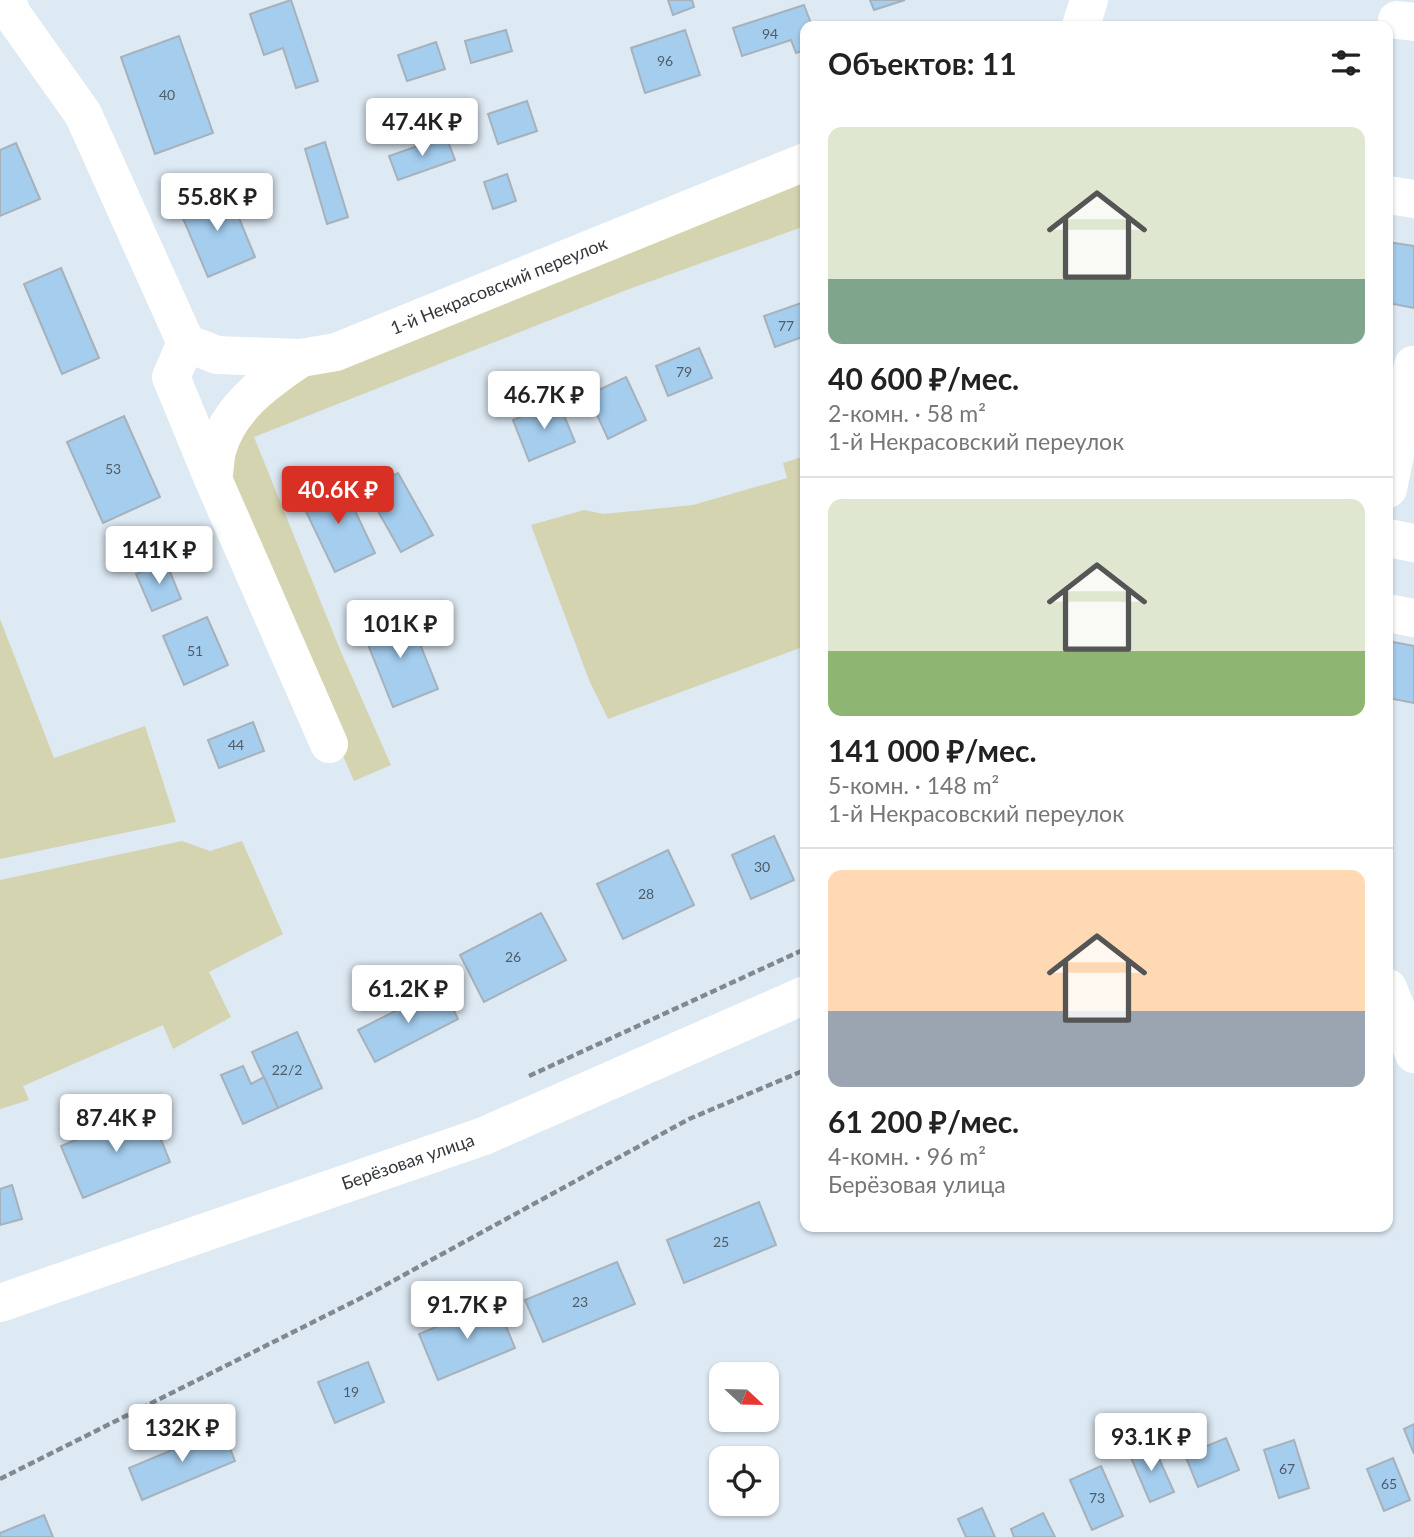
<!DOCTYPE html>
<html lang="ru">
<head>
<meta charset="utf-8">
<style>
  :root { --surface:#fff; --page:#f6f6f6; --text:#222; --muted:#767676; --line:#e0e0e0; --accent:#d93025 }
  body { margin:0; font-family:Lato,sans-serif; background:var(--page); color:var(--text); height:100vh; display:flex; flex-direction:column; font-size:26px; white-space:nowrap }
  * { box-sizing:border-box; margin:0 }
  p { font-size:23px; color:var(--muted) }
  .icon { flex:none; width:38px; height:38px; fill:none; stroke:currentColor; stroke-width:2; stroke-linecap:round; stroke-linejoin:round }
  .map { position:relative; flex:1; overflow:hidden }
  .details { position:absolute; left:800px; top:21px; width:593px; height:1211px; display:flex; flex-direction:column; background:var(--surface); border-radius:14px; box-shadow:0 2px 5px #0004 }
  .details>* { flex:none }
  .needle { width:46px; rotate:112deg }
  .controls { position:absolute; left:709px; top:1362px; display:grid; gap:14px }
  .controls a { display:grid; place-items:center; width:70px; height:70px; border-radius:14px; background:var(--surface); box-shadow:0 2px 5px #0004; font-size:35px }
  .price { position:absolute; translate:-50% -60px; padding:0 16px; border-radius:7px; background:#fff; color:#222; font-size:23px; line-height:46px; filter:drop-shadow(0 2px 4px #0008) }
  .price::after { content:''; position:absolute; left:50%; top:42px; width:21px; height:16px; margin-left:-10px; background:inherit; clip-path:polygon(0 0,100% 0,50% 100%) }
  .price.on { background:var(--accent); color:#fff }
  ul { padding:0; list-style:none }
  li { display:grid; align-content:center; gap:14px; height:371px; padding:0 28px }
  li+li { border-top:2px solid var(--line) }
  li span { display:grid; place-items:center; height:217px; border-radius:14px; color:#555 }
  li>.icon { margin-inline-start:auto }
  span .icon { width:126px; height:126px; fill:#fffc; stroke-width:1 }
  li b { font-size:30px }
  h2 { display:flex; justify-content:space-between; align-items:center; height:84px; padding:0 28px; font-size:30px }
  .map>svg:first-child { display:block }
</style>
</head>
<body>
<div class="map">
<svg width="1414" height="1537" viewBox="0 0 1414 1537">
  <rect width="100%" height="100%" fill="#dde9f3"/>
  <g fill="#d4d4b0">
    <path d="M805 176V226L629 289 254 437 341 652 391 765 354 781 233 504 224 449 285 379Z"/>
    <path d="M805 456V646L608 719 589 680 531 525 584 510 604 514 693 505 787 478 783 463Z"/>
    <path d="M0 619 54 758 145 726 176 822 0 859Z"/>
    <path d="M182 841 210 851 242 841 283 934 209 972 231 1017 173 1049 163 1025 23 1086 29 1100 0 1109V880Z"/>
  </g>
  <g fill="#a4cdee" stroke="#a6b1bb" stroke-width="2">
    <path d="M291 0 318 81 296 88 283 48 264 55 250 14Z"/>
    <path d="M668 0H692L694 7 673 15Z"/>
    <path d="M870 0H905L874 10Z"/>
    <path d="M804 5 812 26H805V50L796 53 791 40 742 56 733 28Z"/>
    <path d="M506 30 512 51 471 63 465 41Z"/>
    <path d="M685 30 700 75 645 93 631 48Z"/>
    <path d="M179 36 213 133 155 154 121 57Z"/>
    <path d="M436 42 445 69 407 81 398 55Z"/>
    <path d="M527 101 537 131 498 144 488 114Z"/>
    <path d="M446 136 455 160 398 180 389 156Z"/>
    <path d="M325 142 348 217 327 224 305 149Z"/>
    <path d="M16 143 40 199 0 216V150Z"/>
    <path d="M507 174 516 201 493 209 484 182Z"/>
    <path d="M227 189 255 257 208 277 179 209Z"/>
    <path d="M1388 242 1414 246V308L1388 303Z"/>
    <path d="M61 268 99 358 62 374 24 284Z"/>
    <path d="M804 302 805 306V336L775 347 764 316Z"/>
    <path d="M699 348 712 378 668 396 656 366Z"/>
    <path d="M626 377 646 420 608 439 588 395Z"/>
    <path d="M558 401 575 442 529 461 513 420Z"/>
    <path d="M124 416 160 497 103 523 67 442Z"/>
    <path d="M398 473 433 535 401 552 366 490Z"/>
    <path d="M340 479 375 553 335 572 300 499Z"/>
    <path d="M166 562 181 599 152 611 136 574Z"/>
    <path d="M408 614 438 689 393 707 363 632Z"/>
    <path d="M207 617 228 665 184 685 163 636Z"/>
    <path d="M1388 641 1414 646V703L1388 698Z"/>
    <path d="M253 722 264 751 219 768 208 740Z"/>
    <path d="M774 836 794 880 751 899 732 855Z"/>
    <path d="M668 850 694 905 623 939 597 884Z"/>
    <path d="M541 913 566 960 484 1002 460 955Z"/>
    <path d="M442 987 458 1019 375 1062 358 1030Z"/>
    <path d="M297 1032 322 1088 278 1108 252 1052Z"/>
    <path d="M243 1066 251 1084 264 1077 278 1108 243 1124 221 1075Z"/>
    <path d="M149 1110 170 1162 83 1198 61 1146Z"/>
    <path d="M12 1185 22 1219 0 1225V1189Z"/>
    <path d="M759 1202 776 1245 684 1283 667 1240Z"/>
    <path d="M617 1262 635 1304 543 1342 525 1300Z"/>
    <path d="M496 1302 515 1348 438 1380 419 1334Z"/>
    <path d="M368 1362 384 1402 335 1423 318 1382Z"/>
    <path d="M1414 1424V1454L1404 1429Z"/>
    <path d="M222 1429 235 1461 142 1500 129 1468Z"/>
    <path d="M1226 1438 1239 1470 1198 1487 1185 1455Z"/>
    <path d="M1294 1440 1309 1488 1279 1498 1264 1450Z"/>
    <path d="M1152 1443 1174 1492 1150 1502 1129 1453Z"/>
    <path d="M1393 1458 1410 1500 1384 1511 1367 1469Z"/>
    <path d="M1101 1466 1123 1516 1092 1530 1070 1480Z"/>
    <path d="M982 1508 995 1537H966L958 1519Z"/>
    <path d="M1043 1513 1055 1537H1014L1011 1529Z"/>
    <path d="M44 1515 53 1537H0V1533Z"/>
  </g>
  <g fill="none" stroke-linecap="round" stroke-linejoin="round">
    <g stroke="#818990" stroke-width="4.5" stroke-dasharray="7 3.5" stroke-linecap="butt">
      <path d="M529 1076 805 949"/>
      <path d="M0 1479 369 1294 689 1119 805 1070"/>
    </g>
    <g stroke="#fff" stroke-width="38">
      <path d="M7 0 12 14 83 114 186 343"/>
      <path d="M1397 20 1414 22"/>
      <path d="M1081 26 1089 0"/>
      <path d="M1388 195 1414 199"/>
      <path d="M186 343 217 355 301 358 336 352 805 162"/>
      <path d="M186 343 171 377 213 479 329 744"/>
      <path d="M213 479C215 470 215 460 217 451 228 408 267 381 301 358"/>
      <path d="M1388 489 1413 365"/>
      <path d="M1388 538 1414 543"/>
      <path d="M1388 613 1414 618"/>
      <path d="M1388 988 1414 1054"/>
      <path d="M0 1303 484 1136 805 995"/>
    </g>
  </g>
  <g text-anchor="middle" stroke-width="7" stroke-linejoin="round" paint-order="stroke">
    <g font-size="14" fill="#505d68">
      <text x="770" y="39">94</text>
      <text x="665" y="66">96</text>
      <text x="167" y="100">40</text>
      <text x="786" y="331">77</text>
      <text x="684" y="377">79</text>
      <text x="113" y="474">53</text>
      <text x="195" y="656">51</text>
      <text x="236" y="750">44</text>
      <text x="762" y="872">30</text>
      <text x="646" y="899">28</text>
      <text x="513" y="962">26</text>
      <text x="287" y="1075">22/2</text>
      <text x="721" y="1247">25</text>
      <text x="580" y="1307">23</text>
      <text x="351" y="1397">19</text>
      <text x="1287" y="1474">67</text>
      <text x="1389" y="1489">65</text>
      <text x="1097" y="1503">73</text>
    </g>
    <g font-size="18" fill="#34383c" stroke="#fff">
      <text transform="translate(499 286) rotate(-22)" y="6">1-й Некрасовский переулок</text>
      <text transform="translate(408 1162) rotate(-19)" y="6">Берёзовая улица</text>
    </g>
  </g>
</svg>
<div class="controls">
<a><svg class="needle" viewBox="-14 -14 28 28"><path d="M0-13l5 13h-10z" fill="#e53935"/><path d="M0 13l5-13h-10z" fill="#767676"/></svg></a>
<a><svg class="icon" aria-label="locate" viewBox="0 0 24 24"><circle cx="12" cy="12" r="6"/><path d="M12 2v4M12 18v4M2 12h4M18 12h4"/></svg></a>
</div>
<b class="price" style="left:422px;top:158px">47.4K ₽</b>
<b class="price" style="left:217px;top:233px">55.8K ₽</b>
<b class="price" style="left:544px;top:431px">46.7K ₽</b>
<b class="price on" style="left:338px;top:526px">40.6K ₽</b>
<b class="price" style="left:159px;top:586px">141K ₽</b>
<b class="price" style="left:400px;top:660px">101K ₽</b>
<b class="price" style="left:408px;top:1025px">61.2K ₽</b>
<b class="price" style="left:116px;top:1154px">87.4K ₽</b>
<b class="price" style="left:467px;top:1341px">91.7K ₽</b>
<b class="price" style="left:182px;top:1464px">132K ₽</b>
<b class="price" style="left:1151px;top:1473px">93.1K ₽</b>
<section class="details">
<h2>Объектов: 11<svg class="icon" aria-label="filters" viewBox="0 0 24 24"><path d="M4 7h16M4 17h16"/><circle cx="9" cy="7" r="2"/><circle cx="15" cy="17" r="2"/></svg></h2>
<ul>
<li><span style="background:linear-gradient(#dfe7d0 70%,#7fa58c 0)"><svg class="icon" aria-label="home" viewBox="0 0 24 24"><path d="M3 11l9-7 9 7M6 9v11h12V9"/></svg></span><div><b>40 600 ₽/мес.</b><p>2-комн. · 58 m²</p><p>1-й Некрасовский переулок</p></div></li>
<li><span style="background:linear-gradient(#dfe7d0 70%,#8fb573 0)"><svg class="icon" aria-label="home" viewBox="0 0 24 24"><path d="M3 11l9-7 9 7M6 9v11h12V9"/></svg></span><div><b>141 000 ₽/мес.</b><p>5-комн. · 148 m²</p><p>1-й Некрасовский переулок</p></div></li>
<li><span style="background:linear-gradient(#ffd9b3 65%,#9aa5b1 0)"><svg class="icon" aria-label="home" viewBox="0 0 24 24"><path d="M3 11l9-7 9 7M6 9v11h12V9"/></svg></span><div><b>61 200 ₽/мес.</b><p>4-комн. · 96 m²</p><p>Берёзовая улица</p></div></li>
</ul>
</section>
</div>
</body>
</html>
